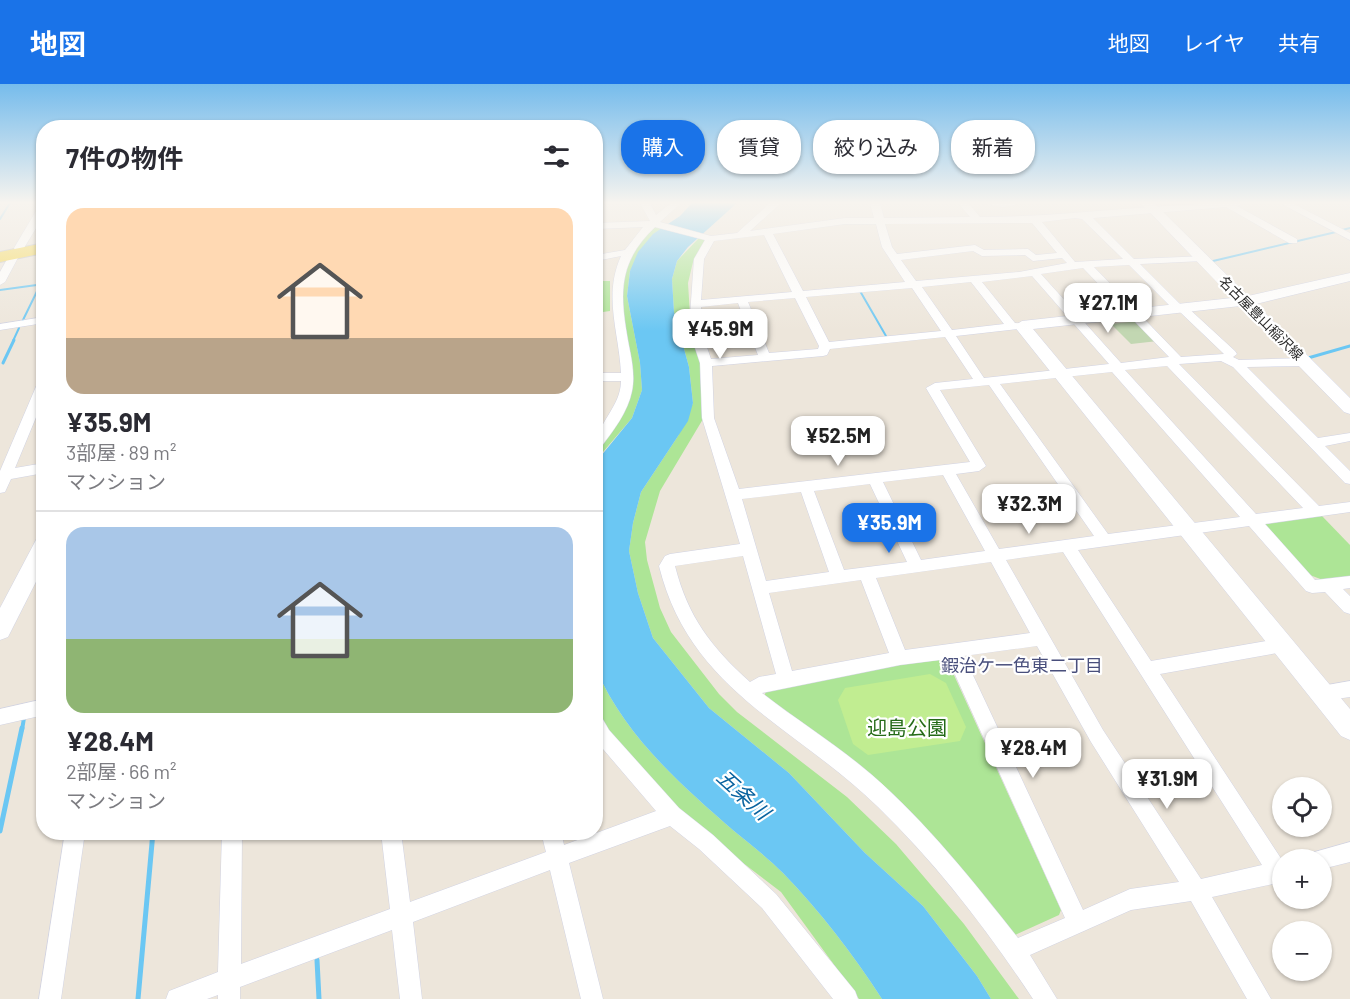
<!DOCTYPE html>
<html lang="ja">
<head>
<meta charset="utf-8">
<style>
  :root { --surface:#fff; --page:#f7f7f7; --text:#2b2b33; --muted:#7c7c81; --line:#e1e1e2; --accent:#1a73e8 }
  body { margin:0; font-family:Barlow,"Noto Sans JP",sans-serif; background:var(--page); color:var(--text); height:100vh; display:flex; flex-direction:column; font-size:22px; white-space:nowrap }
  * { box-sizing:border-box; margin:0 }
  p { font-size:20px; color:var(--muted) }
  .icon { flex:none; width:33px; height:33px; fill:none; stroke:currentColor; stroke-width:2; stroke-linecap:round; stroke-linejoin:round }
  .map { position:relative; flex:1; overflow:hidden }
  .drawer { position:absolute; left:36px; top:36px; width:567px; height:720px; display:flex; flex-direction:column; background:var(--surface); border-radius:24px; box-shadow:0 2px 4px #0004 }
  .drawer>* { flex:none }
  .hud { position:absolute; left:621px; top:36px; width:570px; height:54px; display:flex; gap:12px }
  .tools { position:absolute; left:1272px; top:693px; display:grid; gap:12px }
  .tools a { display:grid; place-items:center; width:60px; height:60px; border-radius:50%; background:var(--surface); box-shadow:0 2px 4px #0004; font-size:30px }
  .price { position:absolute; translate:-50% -51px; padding:0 14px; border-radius:12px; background:#fff; color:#222; font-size:20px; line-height:39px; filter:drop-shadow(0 2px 3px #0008) }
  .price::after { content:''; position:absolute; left:50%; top:36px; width:18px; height:14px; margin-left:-9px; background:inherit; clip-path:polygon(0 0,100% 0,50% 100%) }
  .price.active { background:var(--accent); color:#fff }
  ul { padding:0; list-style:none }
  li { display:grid; align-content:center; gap:12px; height:318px; padding:0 30px }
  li+li { border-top:2px solid var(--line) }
  li span { display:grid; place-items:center; height:186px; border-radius:18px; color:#555 }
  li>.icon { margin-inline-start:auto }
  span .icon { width:108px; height:108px; fill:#fffc; stroke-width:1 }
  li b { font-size:26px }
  h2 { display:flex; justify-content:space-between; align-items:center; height:72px; padding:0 30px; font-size:26px }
  .pill { padding:0 21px; border-radius:24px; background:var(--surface); box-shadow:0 2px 4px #0004; font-size:21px; line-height:54px }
  .pill.active { background:var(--accent); color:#fff }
  header { display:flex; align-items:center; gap:36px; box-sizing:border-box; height:84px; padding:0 30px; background:var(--accent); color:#fff }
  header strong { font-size:28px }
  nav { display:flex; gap:33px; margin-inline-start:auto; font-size:21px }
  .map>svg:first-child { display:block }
</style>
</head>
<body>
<header>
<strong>地図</strong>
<nav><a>地図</a><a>レイヤ</a><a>共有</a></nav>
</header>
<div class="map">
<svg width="1350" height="915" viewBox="0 0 1350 915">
  <rect width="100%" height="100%" fill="#ede6db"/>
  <g fill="#ade596">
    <path d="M654 142 663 143 630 187 627 212 640 279 642 306 632 334 597 375 596 365 630 306 620 198 631 170Z"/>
    <path d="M699 154 705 156 693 178 688 199 691 247 703 281V335L660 407 645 458 647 476 660 524 671 548 719 610 737 628 847 713 896 760 964 840 1019 915H991L977 892 923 822 865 769 789 689 709 624 653 554 638 509 629 467 633 439 641 408 678 352 693 319 689 283 674 228 672 195 677 177Z"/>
    <path d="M596 197H610V227L596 229Z"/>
    <path d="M1322 432 1350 461V492L1323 496 1302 488 1262 440Z"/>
    <path d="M942 575 948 578 1061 826 1059 831 1015 851 980 809 764 615 766 606 901 580Z"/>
    <path d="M596 585C625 652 680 700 734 747 751 761 768 774 783 789 820 827 853 870 882 915H859L781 808 692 740 609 650 596 623Z"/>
  </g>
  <path fill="#c2d7b2" d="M1138 237 1158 257 1131 260 1111 240Z"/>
  <path fill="#c1ed91" d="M930 590 946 599 966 643 960 657 868 671 853 660 838 616 845 604Z"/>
  <path fill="#6bc7f3" d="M692 119H737L688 163 677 177 672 195 674 228 689 283 693 319 688 337 641 408 633 439 629 467 638 509 653 554 709 624 789 689 865 769 923 822 977 892 991 915H882C853 870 820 827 783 789 768 774 751 761 734 747 680 700 625 652 596 585V378L632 334 642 306 640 279 627 212 630 187 638 168 653 150 680 132Z"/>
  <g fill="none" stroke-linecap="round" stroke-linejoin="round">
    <g stroke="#6bc7f3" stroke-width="2">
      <path d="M0 135 10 119"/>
      <path d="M1342 146 1350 144"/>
      <path d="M1213 177 1336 148"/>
      <path d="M0 206 44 200"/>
      <path d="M860 207 886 252"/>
      <path d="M22 238 44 193"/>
      <path d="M13 257 19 244"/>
    </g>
    <g stroke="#6bc7f3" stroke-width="3">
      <path d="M1308 274 1350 262"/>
      <path d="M3 279 14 256"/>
    </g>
    <path stroke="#6bc7f3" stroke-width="4" d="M21 635 24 634 22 646"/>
    <g stroke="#6bc7f3" stroke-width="5">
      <path d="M0 747 22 644"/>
      <path d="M317 876 319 915"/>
      <path d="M138 915 153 748"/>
    </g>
    <g stroke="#d1d3e3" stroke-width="1">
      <g id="street">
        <path d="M44 119V131L24 164 15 166 14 164 39 122Z"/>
        <path d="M640 119H650L656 131 671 119H681L660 138 711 152 737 149 770 119H781L750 147 845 134H874L870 119H880L884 134 970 133 958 119H968L980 133C1068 133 1155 119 1244 119L1237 122 1297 155V159H1289L1226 123 1093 134 1134 175 1206 172V176L1202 177 1140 180 1181 221 1186 222 1235 267 1237 270 1233 273 1239 276 1304 274 1310 278 1304 282 1247 283 1318 354 1350 349V357L1325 362 1350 387V400L1345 399 1233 283 1221 277 1179 280 1319 422 1350 418V428L1265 440 1315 496 1350 492V504L1343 505 1350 512V530L1344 528 1325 508 1312 509 1306 507 1249 442 1078 466 1151 577 1283 554 1289 556 1291 561 1289 566 1283 568 1160 590 1282 776V798L1212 813 1271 915H1247L1191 817 1131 826 1030 871 1057 915H1033C988 847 937 780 878 723 794 641 690 607 659 482L665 472 670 470 740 460 702 334 700 279 689 246 694 175 705 156 655 143C616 180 620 213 629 262 632 276 635 293 632 307 628 328 613 347 601 363L596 364C596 339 621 323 621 297H596V289H621C619 248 603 212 621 172L596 177V171L625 166 643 143 596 145V139L650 137ZM1075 134 1082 135 1123 175 1075 178 1042 138ZM1032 139 1057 169 1036 171 1028 165 984 166 975 161 897 170 892 163 885 140ZM845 140H876L882 163 905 198 803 207 773 150ZM764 151 792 208 701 216 704 175 714 157ZM973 167 982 172 1025 171 1033 177 1062 174 1067 179 1019 188 916 197 901 176ZM1129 181 1175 227 1180 228 1224 270 1181 273 1094 183ZM1083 184 1169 273 1121 279 1041 190ZM1032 192 1109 280 984 294 956 252 1026 244V240L1015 239 982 198ZM971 198 1004 240 952 246 922 203ZM912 204 941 247 829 258 806 213ZM795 214 819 262 818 265 769 269 748 218ZM738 219 758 271 711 275 701 246V223ZM945 253 973 295 935 299 926 304 970 378 739 405 714 334 712 282 823 272 827 271 830 265ZM1167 282 1303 424 1256 430 1125 286ZM1112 288 1240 433 1108 450 1000 300ZM989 301 1094 452 999 465 956 390 979 387 986 382 940 306ZM943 391 985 467 921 476 883 398ZM870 400 907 478 844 486 814 407ZM801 408 829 488 766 497 742 415ZM1063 468 1262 781 1201 795 1103 646 1006 476ZM743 472 776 590 759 593 750 598C711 563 688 533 675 482ZM991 478 1030 549 905 566 876 494ZM861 496 889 569 792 587 769 509ZM1037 562 1091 658 1179 798 1130 805 1083 826 964 572ZM948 575 1065 834 1018 854C973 797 927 739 872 691 837 661 798 637 762 609L900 581Z"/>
        <path d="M988 119H1018C1011 124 995 124 988 119Z"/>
        <path d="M1280 119H1292L1350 149V156Z"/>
        <path d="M11 168 20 170 5 198 0 201V188Z"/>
        <path d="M44 233V239L0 246V240Z"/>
        <path d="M44 294V314L15 384 44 379V389L11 395 5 408 0 409V387L38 298Z"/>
        <path d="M1350 597V613L1322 617 1316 615 1313 609 1316 603Z"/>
        <path d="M44 615V631L0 641V625Z"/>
        <path d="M596 632 602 634 609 646 679 724 713 751 776 810 855 907 858 915H833L762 824 699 765 670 742 569 779 603 915H581L550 786 413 838 422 915H400L392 846 240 903V915H218V911L207 915H166L169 907 218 888 222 748H242L241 880 390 825 381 748H401L410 818 546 768 541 748H561L564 761 656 727 597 658Z"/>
        <path d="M65 748H85L61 915H39Z"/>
        <path d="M1350 758V778L1322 785V776H1308L1311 769Z"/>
      </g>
    </g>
    <g stroke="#d1d3e3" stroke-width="1">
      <g id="secondary">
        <path d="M1141 119H1154L1248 212 1350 189V197L1256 220 1350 314V330L1344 328 1240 222 1033 245 1350 625V656L1341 652 1014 242 1022 237 1232 214Z"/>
        <path d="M44 452V482L8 553 0 556V524L37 454Z"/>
      </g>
    </g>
    <g stroke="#c8c8c8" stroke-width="2">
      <path id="primary" d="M44 159V169L0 178V168Z"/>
    </g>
    <use href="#street" fill="#fff" fill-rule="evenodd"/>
    <use href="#secondary" fill="#fff" fill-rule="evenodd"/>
    <use href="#primary" fill="#f5d958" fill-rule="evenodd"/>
  </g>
  <linearGradient id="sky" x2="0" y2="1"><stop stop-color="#76bcec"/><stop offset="0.48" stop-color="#f7f4ef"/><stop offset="1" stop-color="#f7f4ef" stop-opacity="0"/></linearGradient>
  <rect width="1350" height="247" fill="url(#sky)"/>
  <g text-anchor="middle" stroke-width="4.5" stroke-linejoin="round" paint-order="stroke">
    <g font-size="14" fill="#2a2a2a" stroke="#fff">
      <text transform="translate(1261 234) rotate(45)" y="5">名古屋豊山稲沢線</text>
    </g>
    <g font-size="18" fill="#494f7c" stroke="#fff">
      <text x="1022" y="588">鍜治ケ一色東二丁目</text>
    </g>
    <g font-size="20" fill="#246a17" stroke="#fff">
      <text x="907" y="651">迎島公園</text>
    </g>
    <g font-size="21" font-style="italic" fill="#09639f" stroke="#fff">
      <text transform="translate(743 711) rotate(42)" y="7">五条川</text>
    </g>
  </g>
</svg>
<div class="tools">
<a><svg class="icon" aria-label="locate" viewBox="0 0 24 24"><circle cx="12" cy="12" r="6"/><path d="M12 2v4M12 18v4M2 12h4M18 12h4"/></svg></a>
<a>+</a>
<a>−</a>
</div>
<b class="price" style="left:1108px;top:250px">¥27.1M</b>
<b class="price" style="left:720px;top:276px">¥45.9M</b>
<b class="price" style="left:838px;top:383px">¥52.5M</b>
<b class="price" style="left:1029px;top:451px">¥32.3M</b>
<b class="price active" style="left:889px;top:470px">¥35.9M</b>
<b class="price" style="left:1033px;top:695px">¥28.4M</b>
<b class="price" style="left:1167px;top:726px">¥31.9M</b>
<div class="hud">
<a class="pill active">購入</a>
<a class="pill">賃貸</a>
<a class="pill">絞り込み</a>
<a class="pill">新着</a>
</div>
<section class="drawer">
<h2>7件の物件<svg class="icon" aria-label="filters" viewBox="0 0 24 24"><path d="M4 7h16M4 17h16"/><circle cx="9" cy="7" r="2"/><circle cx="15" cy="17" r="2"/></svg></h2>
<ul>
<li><span style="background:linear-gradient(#ffd9b3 70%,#b9a48a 0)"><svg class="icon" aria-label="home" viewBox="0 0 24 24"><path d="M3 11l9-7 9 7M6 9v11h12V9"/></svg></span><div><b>¥35.9M</b><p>3部屋 · 89 m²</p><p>マンション</p></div></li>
<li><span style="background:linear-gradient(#a9c7e8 60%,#8fb573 0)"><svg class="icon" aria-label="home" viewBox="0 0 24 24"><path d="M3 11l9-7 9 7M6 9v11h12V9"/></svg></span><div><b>¥28.4M</b><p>2部屋 · 66 m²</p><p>マンション</p></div></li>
</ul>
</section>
</div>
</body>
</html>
